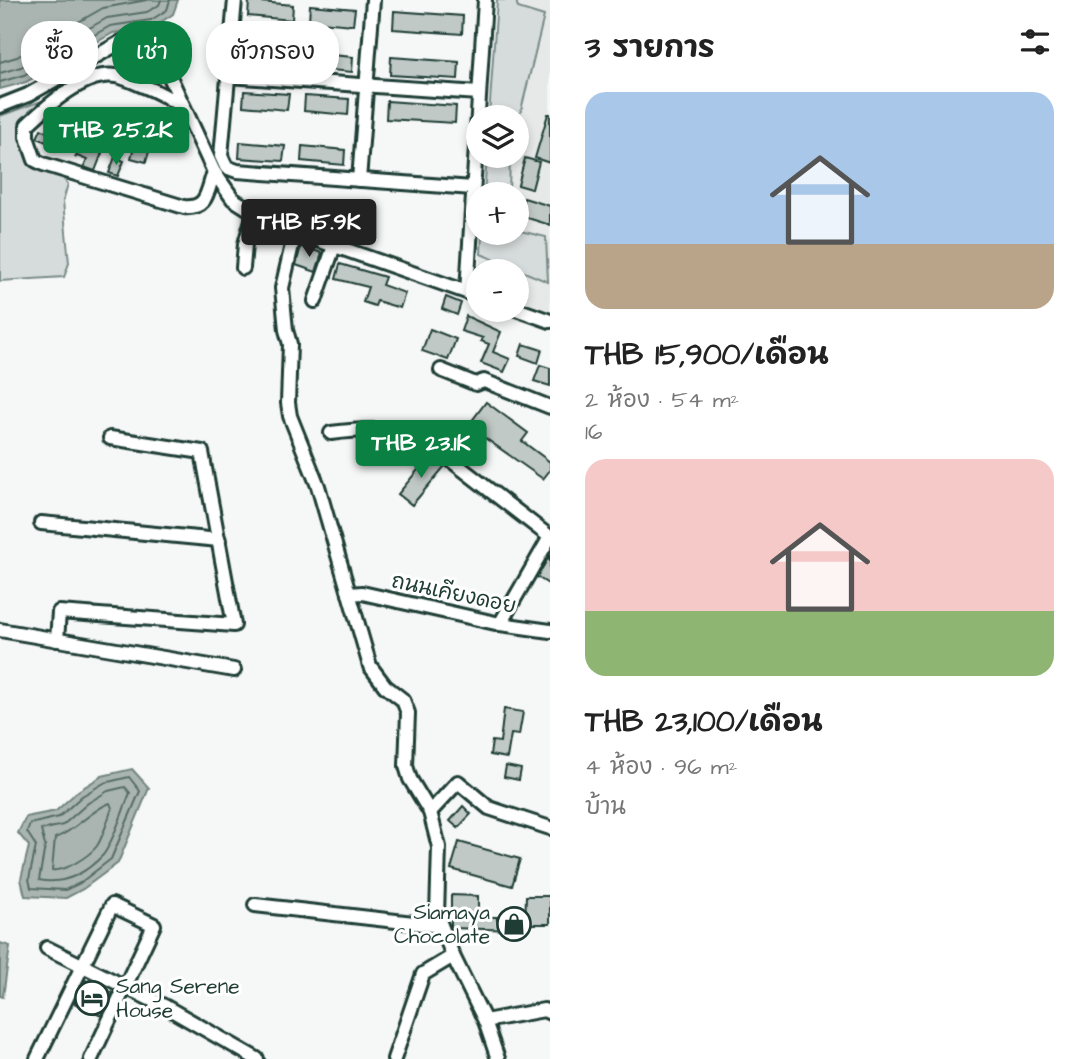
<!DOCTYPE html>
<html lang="th">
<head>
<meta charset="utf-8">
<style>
  :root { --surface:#fff; --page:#f6f6f6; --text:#222; --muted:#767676; --accent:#0b8043 }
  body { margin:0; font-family:"Architects Daughter","Playpen Sans Thai",sans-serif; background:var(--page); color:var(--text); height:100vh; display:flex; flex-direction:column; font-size:26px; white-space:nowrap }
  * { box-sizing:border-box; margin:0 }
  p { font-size:23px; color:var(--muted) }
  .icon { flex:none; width:38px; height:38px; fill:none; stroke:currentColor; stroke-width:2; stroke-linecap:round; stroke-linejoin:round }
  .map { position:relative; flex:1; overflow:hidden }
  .side { display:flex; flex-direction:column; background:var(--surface); width:539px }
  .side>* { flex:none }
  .banner { position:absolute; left:21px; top:21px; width:424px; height:63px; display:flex; gap:14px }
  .controls { position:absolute; left:466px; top:105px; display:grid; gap:14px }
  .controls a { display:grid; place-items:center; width:63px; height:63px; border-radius:50%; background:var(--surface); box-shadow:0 4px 10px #0003; font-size:35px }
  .price { position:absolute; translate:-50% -60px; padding:0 16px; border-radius:7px; background:var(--accent); color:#fff; font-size:23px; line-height:46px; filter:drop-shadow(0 2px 4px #0008) }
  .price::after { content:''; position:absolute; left:50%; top:42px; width:21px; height:16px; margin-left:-10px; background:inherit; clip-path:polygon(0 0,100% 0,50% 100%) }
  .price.active { background:#222; color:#fff }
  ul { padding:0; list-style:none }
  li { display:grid; align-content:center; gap:14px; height:371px; padding:0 35px }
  li span { display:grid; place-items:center; height:217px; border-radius:21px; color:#555 }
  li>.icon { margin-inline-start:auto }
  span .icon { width:126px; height:126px; fill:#fffc; stroke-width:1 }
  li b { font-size:30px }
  h2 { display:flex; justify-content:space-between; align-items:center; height:84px; padding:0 35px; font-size:30px }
  .chip { padding:0 24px; border-radius:28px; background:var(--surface); box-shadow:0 4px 10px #0003; font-size:24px; line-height:63px }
  .chip.active { background:var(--accent); color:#fff }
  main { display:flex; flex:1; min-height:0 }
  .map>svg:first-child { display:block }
</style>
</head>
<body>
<main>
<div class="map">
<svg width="550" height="1059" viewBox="0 0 550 1059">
  <rect width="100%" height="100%" fill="#f6f7f7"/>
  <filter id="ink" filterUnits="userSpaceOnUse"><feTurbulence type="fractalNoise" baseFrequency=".0143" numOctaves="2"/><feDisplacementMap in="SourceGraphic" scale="14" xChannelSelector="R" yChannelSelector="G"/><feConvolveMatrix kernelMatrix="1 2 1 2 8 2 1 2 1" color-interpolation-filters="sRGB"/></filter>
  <g filter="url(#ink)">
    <path fill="#e6e9e8" d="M497 0H550V312L516 301V271H479L482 233H516V194H484L487 156H516V117H489Z"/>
    <g fill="#d6dcdb" stroke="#7a8c88" stroke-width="2">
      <path d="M497 0H516L518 8 544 16 516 131V117H489Z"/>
      <path d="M44 100C32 125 23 141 33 168L62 177 68 184 63 201 69 263 64 277 0 281V116Z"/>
      <path d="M487 156H510L509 194H484Z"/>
      <path d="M516 230 546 237 548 282 481 254 482 233H516Z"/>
    </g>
    <g fill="#aab5b1" stroke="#72857f" stroke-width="2">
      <path d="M0 0H178L173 14 153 27 113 33 26 82 0 89Z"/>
      <path d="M132 769 149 788 118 863 83 889 66 898 25 896 21 879 29 846 18 833 26 817 56 811 78 791 102 776Z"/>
      <path d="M0 943 10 946 3 997 0 996Z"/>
    </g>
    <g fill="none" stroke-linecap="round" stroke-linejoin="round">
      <g stroke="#576d66" stroke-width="2">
        <path d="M0 62 17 57 103 8 147 0"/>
        <path d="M0 73 21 67 107 18 147 12 159 5 161 0"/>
        <path d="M0 82 24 75 110 26 151 20 167 10 170 0"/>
        <path d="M129 777 140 791 111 859 80 883 65 890 31 888 29 879 36 846 27 832 30 824 59 817 82 796 104 783Z"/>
        <path d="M125 787 130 793C124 807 112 845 103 855 86 873 64 885 39 880L45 846 41 830 63 825 88 803 108 791Z"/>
        <path d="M110 803 112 808C108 819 104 835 97 846 89 856 65 872 52 870L55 838C76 831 89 811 110 803Z"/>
      </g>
    </g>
    <g fill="#c0c9c6" stroke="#1f3d34" stroke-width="2">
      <path d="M249 1 293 5 292 20 248 16Z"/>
      <path d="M310 5 355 9 353 25 309 21Z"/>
      <path d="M394 11 463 16 462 34 393 29Z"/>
      <path d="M247 48 291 52 290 67 246 64Z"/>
      <path d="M309 53 353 57 352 72 308 68Z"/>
      <path d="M391 57 459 62 458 79 390 75Z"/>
      <path d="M244 91 289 94 287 110 243 106Z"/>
      <path d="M305 96 349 99 348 115 304 111Z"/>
      <path d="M387 101 456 106 455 123 386 119Z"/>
      <path d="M85 114 90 118 93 115 103 125 97 130 101 135 87 148 102 153 95 171 84 167 87 160 77 156 75 158 85 137 73 125Z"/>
      <path d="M548 114H550V163L535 158Z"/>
      <path d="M51 128 60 132 53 145 37 138 41 129 49 133Z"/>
      <path d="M138 132 153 137 146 162 131 158Z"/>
      <path d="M240 142 285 146 283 161 239 158Z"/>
      <path d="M302 146 345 150 344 165 301 161Z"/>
      <path d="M115 157 124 161 118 176 109 173Z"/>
      <path d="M525 158 539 162 532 189 518 185Z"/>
      <path d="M524 198 550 206V225L518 215Z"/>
      <path d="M301 246 322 253 316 272 296 265Z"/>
      <path d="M340 264 385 277 382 285 405 293 400 308 377 301 375 306 363 302 368 287 336 279Z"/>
      <path d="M446 297 461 303 457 315 442 309Z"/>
      <path d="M466 316 501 332 493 352 510 359 504 372 481 363 489 344 481 341 483 338 461 331Z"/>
      <path d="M430 329 456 339 448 360 422 351Z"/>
      <path d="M523 344 542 350 538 363 519 356Z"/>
      <path d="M540 365 550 368V386L534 381Z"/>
      <path d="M486 402 528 433 522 441 550 462V470L543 479 468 426Z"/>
      <path d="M430 455 445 466 412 505 398 494Z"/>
      <path d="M550 555V585L537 577Z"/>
      <path d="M504 709 523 712 519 735 511 734 507 758 490 755 492 741 500 742Z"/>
      <path d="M506 766 521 769 519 780 504 777Z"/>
      <path d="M463 806 471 814 458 828 450 821Z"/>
      <path d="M459 842 520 859 512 886 451 869Z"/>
      <path d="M451 895 478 896V917H497V920L521 921 520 930 451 928Z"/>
      <path d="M526 896H550V924H525Z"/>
      <path d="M85 980 113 993 101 1016 74 1003Z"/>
    </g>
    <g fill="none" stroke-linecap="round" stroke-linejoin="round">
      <g stroke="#1f3d34" stroke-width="18">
        <g id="minor">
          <path d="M235 0 221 156 226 167 237 171 473 188"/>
          <path d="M228 76 479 93"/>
          <path d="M0 106 28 95 121 42C136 37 145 39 157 49L214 172 233 199 266 220 295 232 478 296"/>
          <path d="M184 109C172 99 157 91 141 85 133 82 124 77 116 76 85 71 47 106 27 125V137L35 160 43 164 184 207C208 209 207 191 214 172"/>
          <path d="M359 180 373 0"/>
          <path d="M295 232 282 288 286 330 290 344 288 403 290 416 318 486 370 666 385 686 403 700 408 713 406 766 410 779 430 812 439 847 437 915 453 956 485 1021 498 1059"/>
          <path d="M243 268 245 244 254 213"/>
          <path d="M467 292 485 0"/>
          <path d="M315 301 334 246"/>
          <path d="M516 309 550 321"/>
          <path d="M441 370 476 384 484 381 550 407"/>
          <path d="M331 433C363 429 390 428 421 437L550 537"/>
          <path d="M41 523 219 540"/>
          <path d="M349 594 362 593 500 624 550 631"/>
          <path d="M500 624 550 537"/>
          <path d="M0 630 234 670"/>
          <path d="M57 640 59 612 234 625 202 452 110 438"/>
          <path d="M430 812 458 782 489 808 550 828"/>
          <path d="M255 905 440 926"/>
          <path d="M47 948 166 1007 257 1059"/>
          <path d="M485 1021 544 1010 550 1013"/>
          <path d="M37 1059 112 905 154 925 91 1059"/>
          <path d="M394 1059 423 974 453 956"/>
        </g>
      </g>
      <use href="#minor" stroke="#fff" stroke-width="12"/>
    </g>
  </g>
  <defs>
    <g id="shop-ring" transform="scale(1.75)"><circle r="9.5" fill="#fff" stroke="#1f3d34" stroke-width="1.5"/><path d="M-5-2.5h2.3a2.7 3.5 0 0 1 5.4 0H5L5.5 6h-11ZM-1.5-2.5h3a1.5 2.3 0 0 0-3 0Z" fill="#1f3d34"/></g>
    <g id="hotel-ring" transform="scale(1.75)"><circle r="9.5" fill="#fff" stroke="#1f3d34" stroke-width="1.5"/><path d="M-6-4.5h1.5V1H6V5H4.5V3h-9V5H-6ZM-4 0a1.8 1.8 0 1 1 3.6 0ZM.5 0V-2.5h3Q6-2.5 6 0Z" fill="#1f3d34"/></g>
  </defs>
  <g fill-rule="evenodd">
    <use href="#shop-ring" x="514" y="924"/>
    <use href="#hotel-ring" x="92" y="998"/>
  </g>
  <g text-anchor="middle" stroke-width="6" stroke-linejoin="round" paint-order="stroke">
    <g font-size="21" fill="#1f3d34" stroke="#fff">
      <text transform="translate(454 593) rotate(12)" y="7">ถนนเคียงดอย</text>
    </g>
    <g font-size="21" fill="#1f3d34" stroke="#fff" text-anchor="end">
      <text x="490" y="919">Siamaya<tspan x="490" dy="24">Chocolate</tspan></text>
      <text x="116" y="993" text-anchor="start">Sang Serene<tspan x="116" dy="24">House</tspan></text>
    </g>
  </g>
</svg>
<div class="controls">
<a><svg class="icon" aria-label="layers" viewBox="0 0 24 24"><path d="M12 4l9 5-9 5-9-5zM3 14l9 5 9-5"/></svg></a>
<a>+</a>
<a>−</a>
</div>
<b class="price" style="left:116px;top:167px">THB 25.2K</b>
<b class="price active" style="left:309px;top:259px">THB 15.9K</b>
<b class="price" style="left:421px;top:480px">THB 23.1K</b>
<div class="banner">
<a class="chip">ซื้อ</a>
<a class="chip active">เช่า</a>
<a class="chip">ตัวกรอง</a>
</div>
</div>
<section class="side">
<h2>3 รายการ<svg class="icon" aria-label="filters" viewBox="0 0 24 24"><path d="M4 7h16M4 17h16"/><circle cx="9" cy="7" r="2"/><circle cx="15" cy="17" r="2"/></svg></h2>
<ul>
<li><span style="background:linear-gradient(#a9c7e8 70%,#b9a48a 0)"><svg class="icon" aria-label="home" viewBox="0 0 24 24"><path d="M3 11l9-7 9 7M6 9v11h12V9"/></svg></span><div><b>THB 15,900/เดือน</b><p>2 ห้อง · 54 m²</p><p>16</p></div></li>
<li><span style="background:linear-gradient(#f6c9c9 70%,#8fb573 0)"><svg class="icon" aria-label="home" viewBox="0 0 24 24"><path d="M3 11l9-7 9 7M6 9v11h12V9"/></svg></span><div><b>THB 23,100/เดือน</b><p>4 ห้อง · 96 m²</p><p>บ้าน</p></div></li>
</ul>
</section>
</main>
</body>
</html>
